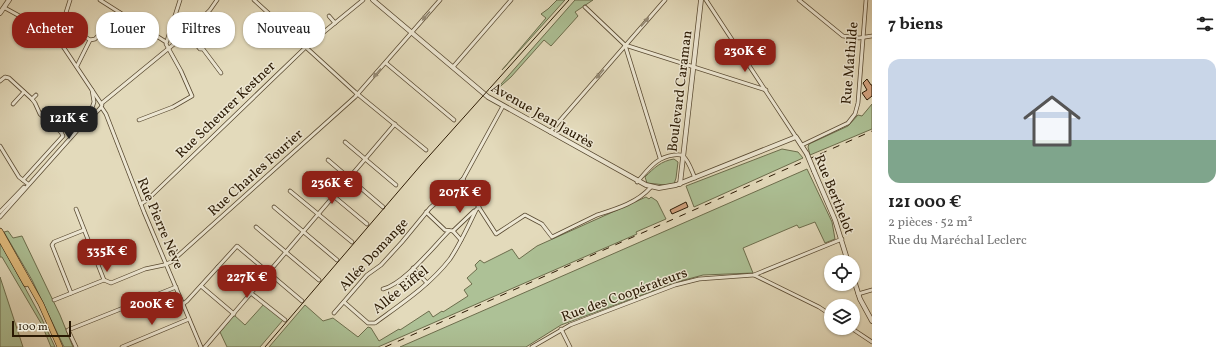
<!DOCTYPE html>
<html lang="fr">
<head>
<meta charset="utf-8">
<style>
  :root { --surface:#fff; --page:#f2f2f2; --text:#222; --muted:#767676; --line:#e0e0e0; --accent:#8f2418 }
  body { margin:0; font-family:Vollkorn,serif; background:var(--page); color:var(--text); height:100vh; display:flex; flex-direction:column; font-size:15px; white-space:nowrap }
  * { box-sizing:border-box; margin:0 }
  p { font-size:13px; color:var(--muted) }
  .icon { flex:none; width:22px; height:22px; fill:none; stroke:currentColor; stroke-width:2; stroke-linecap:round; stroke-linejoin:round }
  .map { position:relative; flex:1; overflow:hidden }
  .details { display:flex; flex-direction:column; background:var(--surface); width:360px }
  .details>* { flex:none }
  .top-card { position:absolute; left:12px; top:12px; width:380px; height:36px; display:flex; gap:8px }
  .controls { position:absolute; left:824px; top:255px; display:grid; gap:8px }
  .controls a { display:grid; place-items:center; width:36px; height:36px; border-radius:50%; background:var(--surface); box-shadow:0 1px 3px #0004; font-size:20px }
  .scale { position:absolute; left:12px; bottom:10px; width:59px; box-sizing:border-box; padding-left:4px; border:2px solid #2a1903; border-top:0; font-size:11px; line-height:14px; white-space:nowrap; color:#2a1903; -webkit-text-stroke:3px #ede7d3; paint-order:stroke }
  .price { position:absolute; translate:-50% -34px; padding:0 9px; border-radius:8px; background:var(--accent); color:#fff; font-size:13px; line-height:26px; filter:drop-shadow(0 1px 2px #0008) }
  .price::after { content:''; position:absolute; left:50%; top:24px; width:12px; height:9px; margin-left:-6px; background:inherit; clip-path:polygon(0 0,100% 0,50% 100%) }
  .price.on { background:#222; color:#fff }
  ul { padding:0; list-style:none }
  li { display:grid; align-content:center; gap:8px; height:212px; padding:0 16px }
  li+li { border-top:1px solid var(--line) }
  li span { display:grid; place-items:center; height:124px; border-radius:12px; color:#555 }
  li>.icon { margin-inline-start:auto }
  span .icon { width:72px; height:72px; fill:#fffc; stroke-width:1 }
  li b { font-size:17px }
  h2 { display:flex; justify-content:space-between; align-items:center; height:48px; padding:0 16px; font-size:17px }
  .chip { padding:0 14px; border-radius:16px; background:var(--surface); box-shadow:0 1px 3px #0004; font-size:14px; line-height:36px }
  .chip.on { background:var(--accent); color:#fff }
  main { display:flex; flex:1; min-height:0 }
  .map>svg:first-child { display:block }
</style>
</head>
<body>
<main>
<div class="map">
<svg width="872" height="347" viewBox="0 0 872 347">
  <rect width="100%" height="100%" fill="#e3dabb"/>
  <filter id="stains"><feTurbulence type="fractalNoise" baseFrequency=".005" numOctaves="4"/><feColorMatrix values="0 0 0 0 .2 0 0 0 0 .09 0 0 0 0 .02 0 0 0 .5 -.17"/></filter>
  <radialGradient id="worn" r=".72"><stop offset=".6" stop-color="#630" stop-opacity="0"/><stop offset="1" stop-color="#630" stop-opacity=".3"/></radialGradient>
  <g fill="#adc196" stroke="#6c6d4c">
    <path d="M557 0H565L502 70 546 18 541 14 548 9Z"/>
    <path d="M575 0H593L575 12 578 16 551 46 544 40 511 77 494 92Z"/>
    <path d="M872 104V129L810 155 808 147 809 144 848 126 858 115 862 116Z"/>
    <path d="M782 149 798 152 803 158 694 207 686 186Z"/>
    <path d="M674 159 678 162 676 178 674 184 665 185 647 183 645 177C654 168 661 161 674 159Z"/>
    <path d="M807 169 832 222 835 239 825 243 815 222 799 228 797 225 743 248 753 273 703 275 677 282 561 325 526 347H400Z"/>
    <path d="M646 197 649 199 651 197 657 201 666 219 636 232 637 234 378 347H269L305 305 323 321 333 318 358 337 368 327 371 328 379 341 399 329 400 330 429 311 433 317 442 311 443 312 468 296 464 290 472 284 467 278 477 269 475 265 480 260 484 263 512 249 519 259 537 246Z"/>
    <path d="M8 231 13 238 22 236 60 315 73 347H64L32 280 4 232Z"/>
    <path d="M0 242 41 317 55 347H51L42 325 2 257H0Z"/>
    <path d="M0 277 23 347H0Z"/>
    <path d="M264 304 283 320 260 347H227L220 332 234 315 245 325Z"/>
  </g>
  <g fill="#d2a27f" stroke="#2a1903">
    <path d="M867 79 871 85H872V96L867 100 862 93 867 90 863 83Z"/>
    <path d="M686 202 688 207 672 214 670 210Z"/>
  </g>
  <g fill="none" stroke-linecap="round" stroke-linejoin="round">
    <g stroke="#584931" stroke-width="4.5">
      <g id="minor">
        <path d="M100 0 166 42"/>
        <path d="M254 0 355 92 426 150"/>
        <path d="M706 0 796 137"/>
        <path d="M799 0 843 36 859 38 872 36"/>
        <path d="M585 7 625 45 766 90"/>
        <path d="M329 16 335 23"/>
        <path d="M63 22 90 40 77 66"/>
        <path d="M51 32 62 23"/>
        <path d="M187 33 200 49H203L221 73"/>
        <path d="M58 38 70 0"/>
        <path d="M90 40 95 39 120 13"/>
        <path d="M625 45 660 158"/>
        <path d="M386 63 454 120"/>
        <path d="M453 67 511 0"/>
        <path d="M0 81 5 77 9 78 32 99 36 95"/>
        <path d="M102 103 185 35 210 10 217 0"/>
        <path d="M13 104 24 92"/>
        <path d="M503 106 463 179 467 189 496 234 525 215 542 224 552 237 597 215C616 209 637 203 651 187"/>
        <path d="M102 108 106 114 144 212 201 347"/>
        <path d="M89 117 94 102 92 90"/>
        <path d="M139 120 173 107 192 96 181 71 166 44 180 0"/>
        <path d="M550 132 665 0"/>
        <path d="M345 142 396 185"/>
        <path d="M802 145 848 123 855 114 858 103 866 0"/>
        <path d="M0 146 19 177 28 184"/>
        <path d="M328 160 383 207"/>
        <path d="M307 174 367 224"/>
        <path d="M23 180 63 136 61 132 40 114 35 103 32 99"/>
        <path d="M637 182C649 169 656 157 674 155 677 155 680 154 683 156 689 161 692 172 695 178"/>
        <path d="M290 191 352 242"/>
        <path d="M141 204 147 200 308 45 363 0"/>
        <path d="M274 207 337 260"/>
        <path d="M76 209 104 280"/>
        <path d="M0 212 24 187"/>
        <path d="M426 212 445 230 453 231 474 211"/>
        <path d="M0 217C28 186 55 155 83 124 88 119 101 110 102 105L56 36 5 8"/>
        <path d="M256 227 319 280"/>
        <path d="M453 231 461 240"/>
        <path d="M218 267 285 320"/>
        <path d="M413 268 427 283"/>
        <path d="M754 275 819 307 831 315"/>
        <path d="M201 286 234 314"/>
        <path d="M383 289C404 284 433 247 449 231"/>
        <path d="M71 293 52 245 54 242 84 230"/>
        <path d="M858 294 872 290"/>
        <path d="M54 300 104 280 111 283 145 269 164 265 171 262 355 97 440 0"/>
        <path d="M344 302 368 323H375C401 304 430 285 450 259 460 244 468 227 476 210L479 207"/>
        <path d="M183 304 187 301 237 246 302 301"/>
        <path d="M334 313 367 275 381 265 402 242 430 208 463 179"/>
        <path d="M851 328 872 342"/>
        <path d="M561 329 570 347"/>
        <path d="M76 347 68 330 176 287"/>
        <path d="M122 347 189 319"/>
        <path d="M205 347 395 124"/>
        <path d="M532 347 570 325 675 285 699 279 754 275 842 239"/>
      </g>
    </g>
    <g stroke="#584931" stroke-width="5.5">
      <g id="tertiary">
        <path d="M373 0 488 97 646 185 659 188 676 185 796 137 807 154"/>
        <path d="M0 13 9 0"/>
        <path d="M814 171 835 220 848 262"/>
        <path d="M680 184 701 0"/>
        <path d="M853 277 860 299 872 321"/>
      </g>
    </g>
    <g stroke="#2a1903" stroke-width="6">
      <g id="primary">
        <path d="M0 231 41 304 60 347"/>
        <path d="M0 238 26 284"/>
      </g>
    </g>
    <use href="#minor" stroke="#ede7d3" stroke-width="3"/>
    <use href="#tertiary" stroke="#ede7d3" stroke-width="4"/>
    <use href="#primary" stroke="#e2bd7e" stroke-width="5"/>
    <path stroke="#2a1903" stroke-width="1" d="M265 347 421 165 569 0"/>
    <path stroke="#2a1903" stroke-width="1" stroke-dasharray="7 7" stroke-linecap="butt" d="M385 347 872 131"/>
    <g stroke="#584931" stroke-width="5.5" stroke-linecap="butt">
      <path id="tertiary-bridge" d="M807 154 814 171"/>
    </g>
    <use href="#tertiary-bridge" stroke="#ede7d3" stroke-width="4"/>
  </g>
  <defs><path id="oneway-solid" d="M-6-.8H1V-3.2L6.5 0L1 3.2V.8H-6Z"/></defs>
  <g fill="#958a75">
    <use href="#oneway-solid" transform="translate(426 16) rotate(131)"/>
    <use href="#oneway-solid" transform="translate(645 22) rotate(-49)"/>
    <use href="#oneway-solid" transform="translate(377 73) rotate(131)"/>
    <use href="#oneway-solid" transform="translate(600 74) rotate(131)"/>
  </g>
  <g text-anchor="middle" stroke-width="3" stroke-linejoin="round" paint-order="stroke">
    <g font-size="14" fill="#2a1903" stroke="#ede7d3">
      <text transform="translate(849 63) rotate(-85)" y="5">Rue Mathilde</text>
      <text transform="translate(679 91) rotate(-83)" y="5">Boulevard Caraman</text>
      <text transform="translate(225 109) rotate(-44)" y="5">Rue Scheurer Kestner</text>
      <text transform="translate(543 115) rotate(30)" y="5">Avenue Jean Jaurès</text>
      <text transform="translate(255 172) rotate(-42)" y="5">Rue Charles Fourier</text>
      <text transform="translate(835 194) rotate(68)" y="5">Rue Berthelot</text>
      <text transform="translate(161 223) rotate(67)" y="5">Rue Pierre Nève</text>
      <text transform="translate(373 254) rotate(-47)" y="5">Allée Domange</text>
      <text transform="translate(400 289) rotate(-39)" y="5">Allée Eiffel</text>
      <text transform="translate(624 294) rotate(-20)" y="5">Rue des Coopérateurs</text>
    </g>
  </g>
  <rect width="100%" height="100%" filter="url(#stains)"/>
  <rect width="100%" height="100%" fill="url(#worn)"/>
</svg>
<div class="controls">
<a><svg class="icon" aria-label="locate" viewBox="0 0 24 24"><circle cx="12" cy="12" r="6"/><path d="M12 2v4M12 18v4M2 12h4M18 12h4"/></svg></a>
<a><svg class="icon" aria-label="layers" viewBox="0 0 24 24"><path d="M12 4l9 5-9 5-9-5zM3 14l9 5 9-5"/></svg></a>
</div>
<div class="scale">100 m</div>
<b class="price" style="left:745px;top:73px">230K €</b>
<b class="price on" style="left:69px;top:140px">121K €</b>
<b class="price" style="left:332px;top:205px">236K €</b>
<b class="price" style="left:460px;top:214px">207K €</b>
<b class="price" style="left:107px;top:273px">335K €</b>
<b class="price" style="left:247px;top:299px">227K €</b>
<b class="price" style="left:152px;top:326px">200K €</b>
<div class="top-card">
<a class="chip on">Acheter</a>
<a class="chip">Louer</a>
<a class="chip">Filtres</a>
<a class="chip">Nouveau</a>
</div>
</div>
<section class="details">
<h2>7 biens<svg class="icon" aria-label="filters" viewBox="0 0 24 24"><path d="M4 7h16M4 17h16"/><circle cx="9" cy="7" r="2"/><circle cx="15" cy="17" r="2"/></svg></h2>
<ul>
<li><span style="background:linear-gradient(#c9d6e8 65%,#7fa58c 0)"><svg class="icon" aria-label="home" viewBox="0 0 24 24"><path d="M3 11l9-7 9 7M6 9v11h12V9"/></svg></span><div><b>121 000 €</b><p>2 pièces · 52 m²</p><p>Rue du Maréchal Leclerc</p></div></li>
</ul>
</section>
</main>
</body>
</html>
